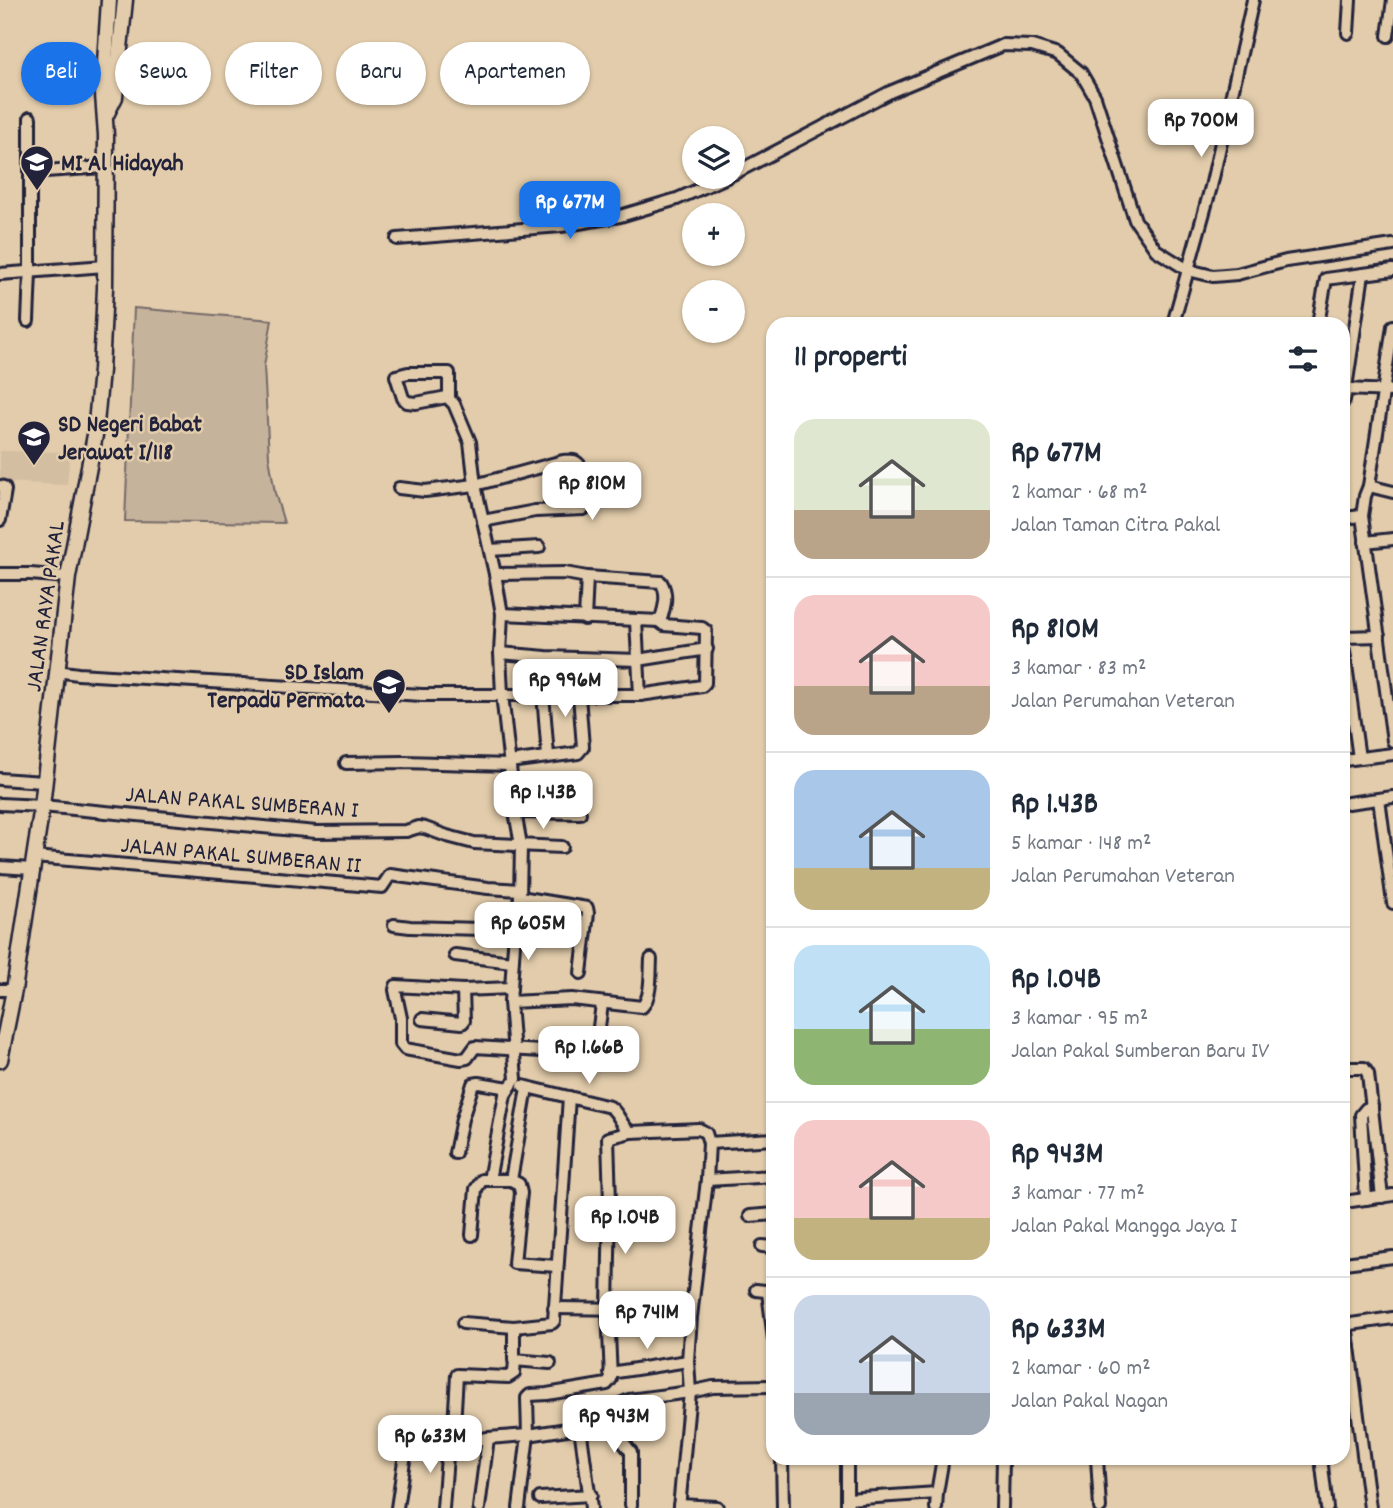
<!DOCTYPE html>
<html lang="id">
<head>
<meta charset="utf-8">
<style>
  :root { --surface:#fff; --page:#f2f2f3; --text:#1f2937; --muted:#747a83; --line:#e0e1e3; --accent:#1a73e8 }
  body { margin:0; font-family:Dekko,sans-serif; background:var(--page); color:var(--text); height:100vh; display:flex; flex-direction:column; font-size:26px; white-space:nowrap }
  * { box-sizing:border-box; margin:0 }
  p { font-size:23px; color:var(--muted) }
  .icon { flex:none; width:38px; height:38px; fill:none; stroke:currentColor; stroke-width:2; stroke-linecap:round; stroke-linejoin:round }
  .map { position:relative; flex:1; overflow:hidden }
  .side { position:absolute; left:766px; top:317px; width:584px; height:1148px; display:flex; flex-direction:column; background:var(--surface); border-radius:21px; box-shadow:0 2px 5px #0004 }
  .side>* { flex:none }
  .hud { position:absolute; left:21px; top:42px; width:640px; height:63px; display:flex; gap:14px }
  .controls { position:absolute; left:682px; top:126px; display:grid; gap:14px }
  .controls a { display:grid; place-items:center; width:63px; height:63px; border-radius:50%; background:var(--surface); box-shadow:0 2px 5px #0004; font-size:35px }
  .price { position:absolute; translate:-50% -60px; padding:0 16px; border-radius:14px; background:#fff; color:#222; font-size:23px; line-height:46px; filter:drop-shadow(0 2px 4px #0008) }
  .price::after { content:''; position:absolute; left:50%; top:42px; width:21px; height:16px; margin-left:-10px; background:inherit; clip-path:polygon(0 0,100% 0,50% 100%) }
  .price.on { background:var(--accent); color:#fff }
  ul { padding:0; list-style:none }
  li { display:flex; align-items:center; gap:21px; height:175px; padding:0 28px }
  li+li { border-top:2px solid var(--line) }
  li span { display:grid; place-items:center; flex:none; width:196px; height:140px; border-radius:21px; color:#555 }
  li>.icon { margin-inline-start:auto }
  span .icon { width:84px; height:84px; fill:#fffc; stroke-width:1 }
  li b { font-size:30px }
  h2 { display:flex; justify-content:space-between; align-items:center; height:84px; padding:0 28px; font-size:30px }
  .chip { padding:0 24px; border-radius:32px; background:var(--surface); box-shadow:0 2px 5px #0004; font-size:24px; line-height:63px }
  .chip.on { background:var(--accent); color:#fff }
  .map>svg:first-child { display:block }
</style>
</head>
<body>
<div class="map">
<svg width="1393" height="1508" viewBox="0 0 1393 1508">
  <rect width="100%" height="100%" fill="#e2ccab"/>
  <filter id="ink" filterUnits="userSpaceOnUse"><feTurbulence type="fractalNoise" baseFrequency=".0143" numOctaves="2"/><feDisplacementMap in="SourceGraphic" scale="14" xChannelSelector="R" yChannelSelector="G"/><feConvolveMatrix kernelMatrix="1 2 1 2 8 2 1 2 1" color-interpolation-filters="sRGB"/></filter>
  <g filter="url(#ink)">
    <path fill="#d3bea2" d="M0 451 70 452 67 485 0 482Z"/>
    <path fill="#c6b39b" stroke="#746a6b" stroke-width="2" d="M134 308 272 320 264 366 269 457 275 493 284 523 125 521Z"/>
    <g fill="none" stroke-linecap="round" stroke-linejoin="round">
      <g stroke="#22223b" stroke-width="16">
        <g id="minor">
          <path d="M1348 33 1350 0"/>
          <path d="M1388 36 1393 0"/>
          <path d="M30 172 105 167"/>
          <path d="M733 174 890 92 1003 45 1032 46 1058 54 1081 73 1095 97 1135 220 1156 250 1188 270 1213 276 1237 274 1286 261 1393 245"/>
          <path d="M397 239 561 226 620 216 677 199 727 177"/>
          <path d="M0 274 105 266"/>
          <path d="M28 321 30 272V118"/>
          <path d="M1173 324 1211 187 1253 0"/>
          <path d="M1318 324 1326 279 1393 270"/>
          <path d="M1393 326 1369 486 1365 496 1362 516 1393 741"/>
          <path d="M1344 389 1393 391"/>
          <path d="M449 398V373H408L396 376 403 398 407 402 416 403 447 397 454 404 470 442 475 485 495 574 502 614 500 653 502 694 515 812 521 845 520 897 515 930 510 1002 516 1079"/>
          <path d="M1344 401 1363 274"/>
          <path d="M0 486 4 487 5 490 0 520"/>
          <path d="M1369 486 1393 492"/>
          <path d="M399 488 425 491 475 485 563 461C565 461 572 460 574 461 587 466 590 499 584 509L535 511 483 521"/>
          <path d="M1344 518 1362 516"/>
          <path d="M1365 542 1393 539"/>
          <path d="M490 550 539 547"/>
          <path d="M0 574H30L68 577"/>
          <path d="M502 614 660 621"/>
          <path d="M585 619 587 577"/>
          <path d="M636 621 640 695"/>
          <path d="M1344 637 1379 636"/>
          <path d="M1344 651 1359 758"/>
          <path d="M500 653 546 657 638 660 707 649"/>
          <path d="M57 671 78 674 422 695H640L702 686 705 683 706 631 702 628 664 625 660 622C664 609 669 595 661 582L587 577 565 573 495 574"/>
          <path d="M543 694 548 756"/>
          <path d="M1344 760 1393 754"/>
          <path d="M509 762 578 753 583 747 579 695"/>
          <path d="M346 763 404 762 509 765"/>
          <path d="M0 779 43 782"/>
          <path d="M1379 799 1393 903"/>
          <path d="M1348 803 1393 797"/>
          <path d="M0 804 42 806 316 832 406 831 419 827 425 828 447 836 474 843 562 847"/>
          <path d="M515 812 580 813"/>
          <path d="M34 857 382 887 390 875 488 888 520 890"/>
          <path d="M0 867 32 869"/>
          <path d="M520 897 587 908 588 913 581 973"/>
          <path d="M394 925 410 927 515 930"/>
          <path d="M455 955 512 962"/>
          <path d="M511 988 463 990 396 986 395 990 401 1018V1044L405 1049 461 1059 467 1058 475 1047 590 1054 596 1050 602 1004"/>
          <path d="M0 990H14"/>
          <path d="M510 1002 572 999 642 1007C652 996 650 974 651 959"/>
          <path d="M422 1019 462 1023 464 1021 463 990"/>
          <path d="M1344 1068H1364L1368 1074 1382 1197"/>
          <path d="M523 1086 610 1107C620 1114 621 1127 631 1132"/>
          <path d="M527 1088 511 1180 519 1184 521 1193 514 1263 557 1266"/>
          <path d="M709 1143 774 1139"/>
          <path d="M455 1153 462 1119 473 1084 479 1083 509 1088"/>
          <path d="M489 1180 505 1095 512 1084"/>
          <path d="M707 1180 774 1176"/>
          <path d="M1366 1199 1361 1115 1366 1109 1372 1106"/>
          <path d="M1344 1202 1393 1195"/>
          <path d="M750 1216 774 1214"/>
          <path d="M472 1235 476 1189 482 1180H511"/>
          <path d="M762 1246 774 1247"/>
          <path d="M1344 1263 1393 1257"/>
          <path d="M756 1290 774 1292"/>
          <path d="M768 1292 774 1339"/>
          <path d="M554 1308 629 1309"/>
          <path d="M463 1323 514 1327 552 1323 554 1321 569 1097"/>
          <path d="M1346 1324 1370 1508"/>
          <path d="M1344 1325 1393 1318"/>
          <path d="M514 1327V1360L550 1363"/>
          <path d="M610 1373 688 1361"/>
          <path d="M613 1407 617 1434 631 1452V1505"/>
          <path d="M580 1427 591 1508"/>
          <path d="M453 1443 457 1375 508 1377 514 1373 515 1360"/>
          <path d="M782 1458 783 1508"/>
          <path d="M847 1458V1508"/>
          <path d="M1097 1458 1100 1508"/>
          <path d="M1321 1458 1327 1508"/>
          <path d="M540 1498 591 1495"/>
          <path d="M847 1499 937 1493"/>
          <path d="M679 1505 717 1507"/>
          <path d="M397 1508 405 1454 408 1450 488 1438 528 1435 580 1427 613 1407 629 1400 690 1392 713 1387 774 1386"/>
          <path d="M443 1508 448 1444"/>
          <path d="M479 1508 488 1438"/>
          <path d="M519 1508 528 1435 527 1398 530 1395 547 1394 607 1384 611 1379 608 1309 610 1202 608 1138 631 1132 699 1129 706 1133 709 1143 707 1180 691 1317 688 1361 690 1392 679 1508"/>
          <path d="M936 1508 937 1493 943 1458"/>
          <path d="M1002 1508 1003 1458"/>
        </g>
      </g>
      <g stroke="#22223b" stroke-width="19">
        <g id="major">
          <path d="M106 115 115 97 125 0"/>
          <path d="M0 1060 14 990 42 806 68 577 95 435 101 370 105 288 106 135 103 94 109 0"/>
        </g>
      </g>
      <use href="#minor" stroke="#e2ccab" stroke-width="10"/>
      <use href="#major" stroke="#e2ccab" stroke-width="14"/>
    </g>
  </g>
  <defs>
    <g id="school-pin" transform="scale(1.75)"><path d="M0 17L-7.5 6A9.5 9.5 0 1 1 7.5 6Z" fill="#22223b" stroke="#e2ccab"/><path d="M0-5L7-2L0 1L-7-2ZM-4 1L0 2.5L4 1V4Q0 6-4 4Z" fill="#fff"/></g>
  </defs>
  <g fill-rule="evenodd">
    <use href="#school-pin" x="37" y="162"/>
    <use href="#school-pin" x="34" y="437"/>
    <use href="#school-pin" x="389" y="685"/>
  </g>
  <g text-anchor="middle" stroke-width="5" stroke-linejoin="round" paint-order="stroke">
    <g font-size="24" font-weight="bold" fill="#22223b" stroke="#e2ccab" text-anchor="start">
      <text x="61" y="170">MI Al Hidayah</text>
      <text x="58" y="431">SD Negeri Babat<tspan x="58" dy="28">Jerawat I/118</tspan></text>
      <text x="364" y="679" text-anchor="end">SD Islam<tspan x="364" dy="28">Terpadu Permata</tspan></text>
    </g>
    <g font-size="24" fill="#22223b" stroke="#e2ccab">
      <text transform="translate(44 606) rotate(-82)" y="8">JALAN RAYA PAKAL</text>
      <text transform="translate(242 801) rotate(4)" y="8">JALAN PAKAL SUMBERAN I</text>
      <text transform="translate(241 854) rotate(5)" y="8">JALAN PAKAL SUMBERAN II</text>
    </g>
  </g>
</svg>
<div class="controls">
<a><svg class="icon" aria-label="layers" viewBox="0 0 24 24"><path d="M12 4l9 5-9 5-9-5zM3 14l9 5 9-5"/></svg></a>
<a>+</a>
<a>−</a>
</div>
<b class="price" style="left:1201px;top:159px">Rp 700M</b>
<b class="price on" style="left:570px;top:241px">Rp 677M</b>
<b class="price" style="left:592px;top:522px">Rp 810M</b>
<b class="price" style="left:565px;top:719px">Rp 996M</b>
<b class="price" style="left:543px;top:831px">Rp 1.43B</b>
<b class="price" style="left:528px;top:962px">Rp 605M</b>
<b class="price" style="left:589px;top:1086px">Rp 1.66B</b>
<b class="price" style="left:625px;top:1256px">Rp 1.04B</b>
<b class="price" style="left:647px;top:1351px">Rp 741M</b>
<b class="price" style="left:614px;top:1455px">Rp 943M</b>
<b class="price" style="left:430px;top:1475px">Rp 633M</b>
<div class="hud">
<a class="chip on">Beli</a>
<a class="chip">Sewa</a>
<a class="chip">Filter</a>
<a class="chip">Baru</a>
<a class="chip">Apartemen</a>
</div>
<section class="side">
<h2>11 properti<svg class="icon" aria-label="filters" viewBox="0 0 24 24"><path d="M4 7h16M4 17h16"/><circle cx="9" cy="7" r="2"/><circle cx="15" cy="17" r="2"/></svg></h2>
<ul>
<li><span style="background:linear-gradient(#dfe7d0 65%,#b9a48a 0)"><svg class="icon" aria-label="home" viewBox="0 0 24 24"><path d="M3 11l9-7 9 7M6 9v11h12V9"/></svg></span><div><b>Rp 677M</b><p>2 kamar · 68 m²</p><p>Jalan Taman Citra Pakal</p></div></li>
<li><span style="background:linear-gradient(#f6c9c9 65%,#b9a48a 0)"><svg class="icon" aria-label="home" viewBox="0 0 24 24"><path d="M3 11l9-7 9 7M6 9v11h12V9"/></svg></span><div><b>Rp 810M</b><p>3 kamar · 83 m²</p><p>Jalan Perumahan Veteran</p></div></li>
<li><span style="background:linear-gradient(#a9c7e8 70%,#c2b280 0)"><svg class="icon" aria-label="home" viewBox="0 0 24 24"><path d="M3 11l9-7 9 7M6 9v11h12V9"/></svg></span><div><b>Rp 1.43B</b><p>5 kamar · 148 m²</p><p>Jalan Perumahan Veteran</p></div></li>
<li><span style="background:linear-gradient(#bfe0f5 60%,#8fb573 0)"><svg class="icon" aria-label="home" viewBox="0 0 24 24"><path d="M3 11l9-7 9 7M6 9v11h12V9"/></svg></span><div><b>Rp 1.04B</b><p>3 kamar · 95 m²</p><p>Jalan Pakal Sumberan Baru IV</p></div></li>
<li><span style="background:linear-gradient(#f6c9c9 70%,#c2b280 0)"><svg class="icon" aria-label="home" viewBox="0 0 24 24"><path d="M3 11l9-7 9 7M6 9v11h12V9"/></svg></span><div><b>Rp 943M</b><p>3 kamar · 77 m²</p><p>Jalan Pakal Mangga Jaya I</p></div></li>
<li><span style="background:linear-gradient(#c9d6e8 70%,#9aa5b1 0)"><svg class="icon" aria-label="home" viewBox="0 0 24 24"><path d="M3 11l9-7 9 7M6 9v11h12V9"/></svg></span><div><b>Rp 633M</b><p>2 kamar · 60 m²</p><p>Jalan Pakal Nagan</p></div></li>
</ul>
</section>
</div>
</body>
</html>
